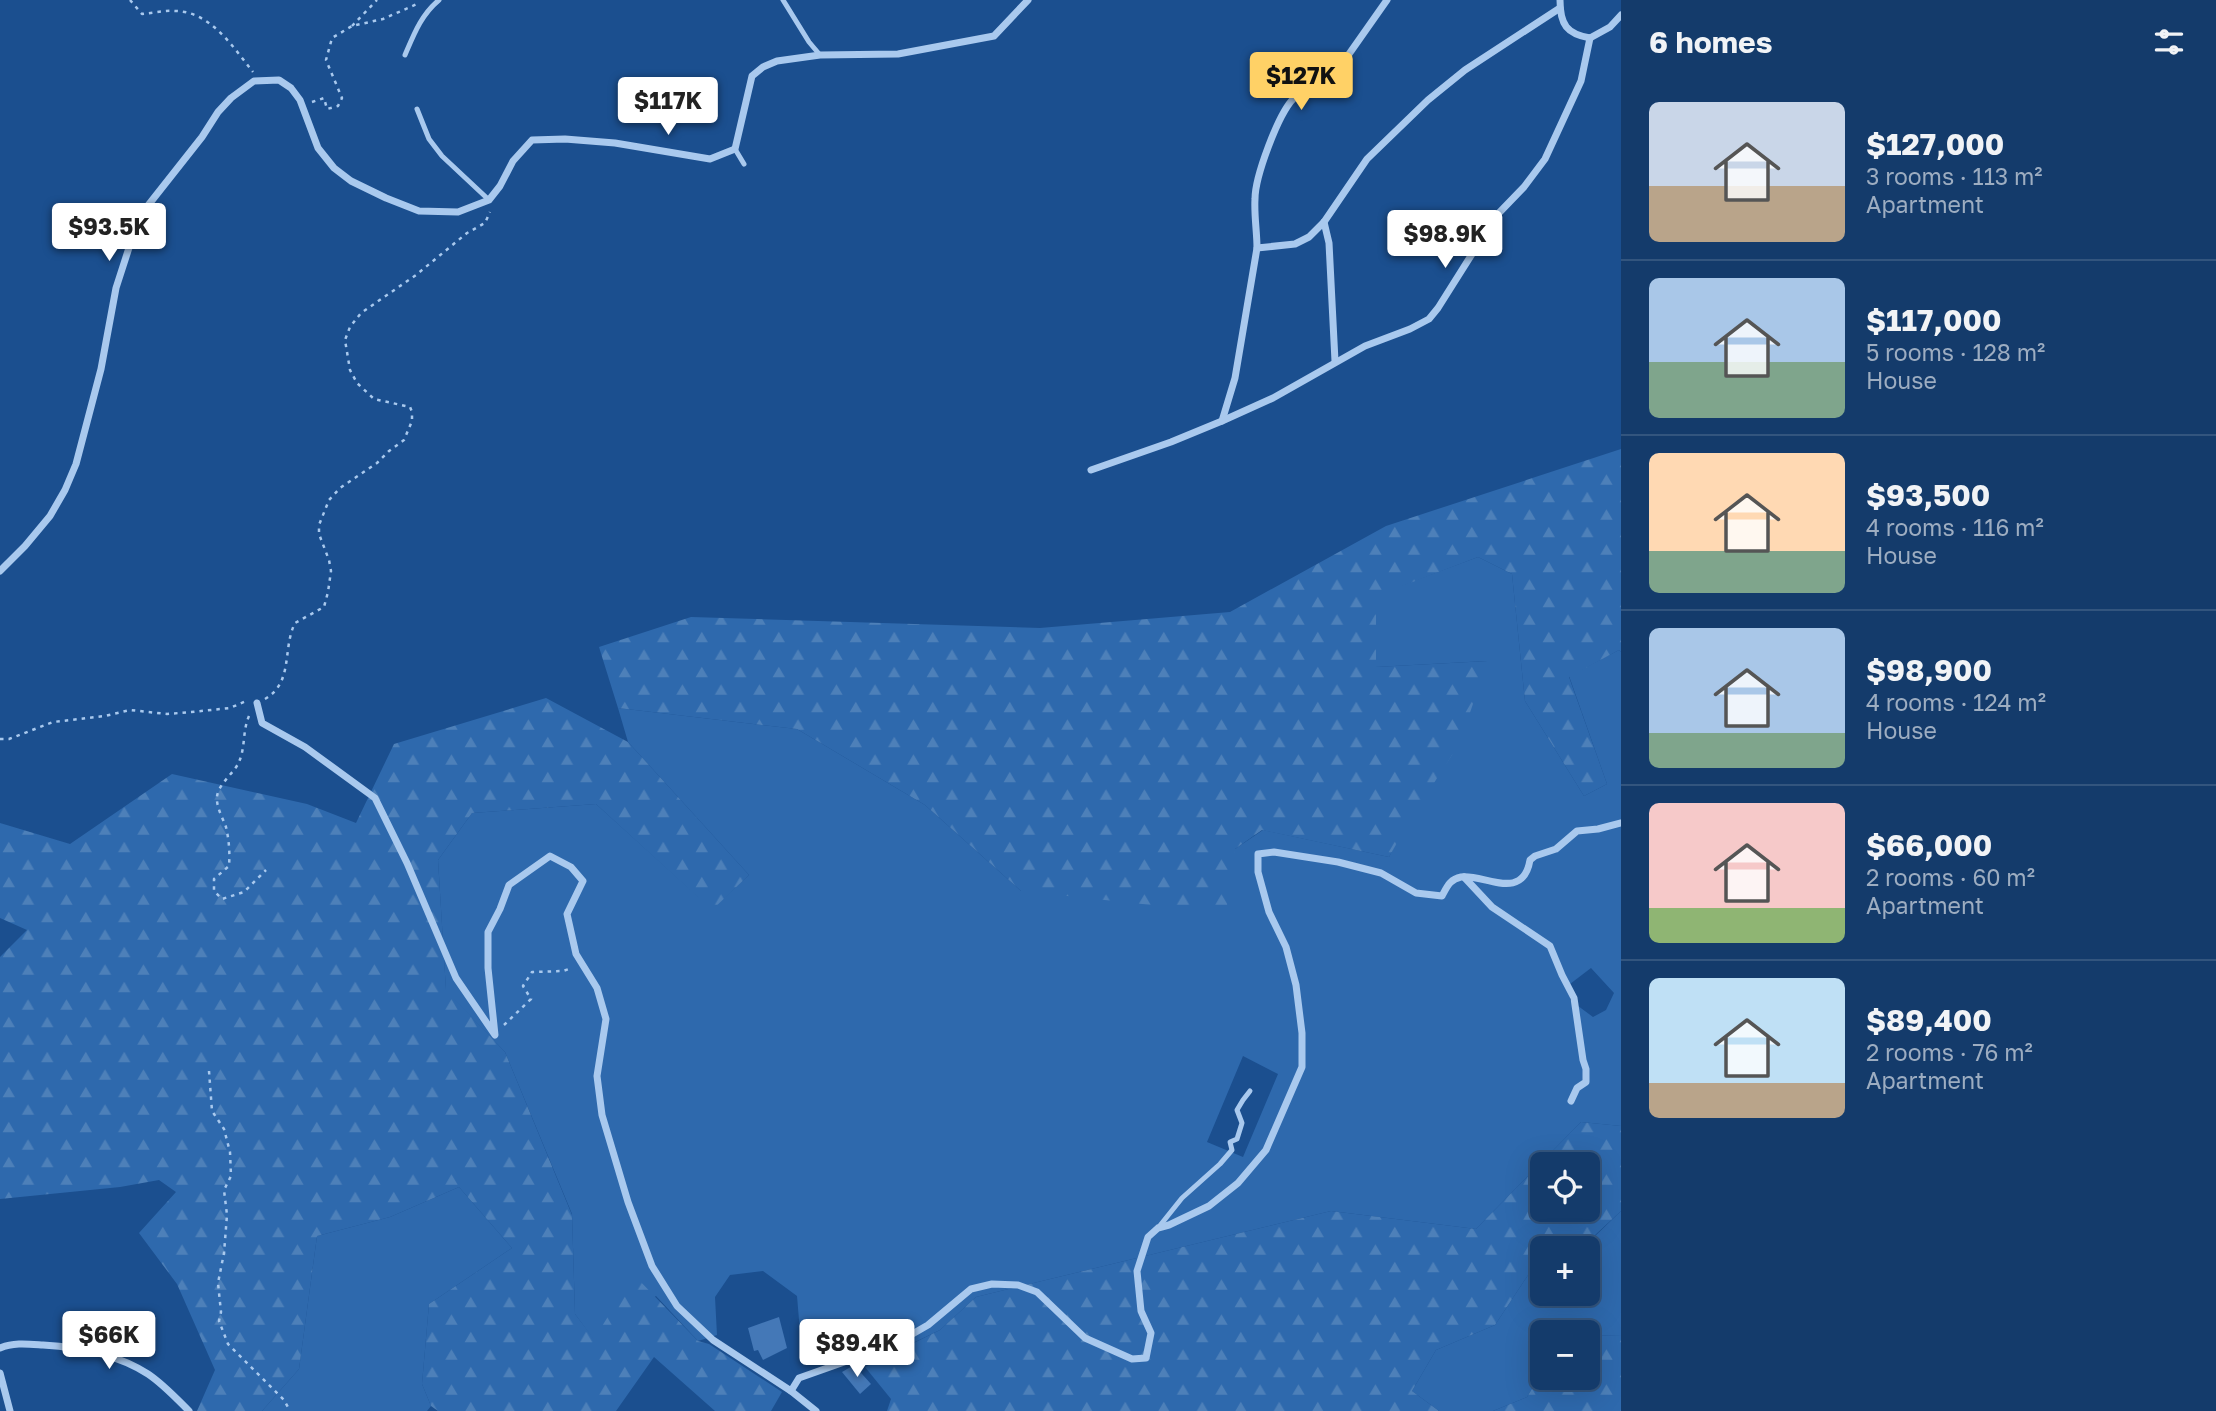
<!DOCTYPE html>
<html lang="en">
<head>
<meta charset="utf-8">
<style>
  :root { --surface:#143b6b; --page:#214673; --text:#f1f3f6; --muted:#9dadc1; --line:#33557e; --accent:#ffd166 }
  body { margin:0; font-family:"Golos Text",sans-serif; background:var(--page); color:var(--text); height:100vh; display:flex; flex-direction:column; font-size:26px; white-space:nowrap }
  * { box-sizing:border-box; margin:0 }
  p { font-size:23px; color:var(--muted) }
  .icon { flex:none; width:38px; height:38px; fill:none; stroke:currentColor; stroke-width:2; stroke-linecap:round; stroke-linejoin:round }
  .map { position:relative; flex:1; overflow:hidden }
  .side { display:flex; flex-direction:column; background:var(--surface); width:595px }
  .side>* { flex:none }
  .tools { position:absolute; left:1530px; top:1152px; display:grid; gap:14px }
  .tools a { display:grid; place-items:center; width:70px; height:70px; border-radius:10px; background:var(--surface); box-shadow:0 7px 28px #0002,0 0 0 2px var(--line); font-size:35px }
  .price { position:absolute; translate:-50% -60px; padding:0 16px; border-radius:7px; background:#fff; color:#222; font-size:23px; line-height:46px; filter:drop-shadow(0 2px 4px #0008) }
  .price::after { content:''; position:absolute; left:50%; top:42px; width:21px; height:16px; margin-left:-10px; background:inherit; clip-path:polygon(0 0,100% 0,50% 100%) }
  .price.selected { background:var(--accent); color:#111 }
  ul { padding:0; list-style:none }
  li { display:flex; align-items:center; gap:21px; height:175px; padding:0 28px }
  li+li { border-top:2px solid var(--line) }
  li span { display:grid; place-items:center; flex:none; width:196px; height:140px; border-radius:10px; color:#555 }
  li>.icon { margin-inline-start:auto }
  span .icon { width:84px; height:84px; fill:#fffc; stroke-width:1 }
  li b { font-size:30px }
  h2 { display:flex; justify-content:space-between; align-items:center; height:84px; padding:0 28px; font-size:30px }
  main { display:flex; flex:1; min-height:0 }
  .map>svg:first-child { display:block }
</style>
</head>
<body>
<main>
<div class="map">
<svg width="1621" height="1411" viewBox="0 0 1621 1411">
  <defs>
    <pattern id="forest-firs" width="22" height="20" patternUnits="userSpaceOnUse" patternTransform="scale(1.75)"><rect width="22" height="20" fill="#2e69ad"/><path d="M5 1l3.5 6h-7zM16 11l3.5 6h-7z" fill="#4d80b9"/></pattern>
  </defs>
  <rect width="100%" height="100%" fill="#1b4f8f"/>
  <g fill="#2e69ad" fill-rule="evenodd">
    <path d="M1478 557 1512 574 1525 701 1584 796 1607 784 1569 676 1619 650 1621 652V1126L1581 1122 1476 1229 1331 1211 976 1297 940 1330 865 1366 851 1349 800 1332 797 1296 763 1271 730 1275 715 1297 717 1335 698 1341 656 1296 594 1340 575 1314 572 1214 505 1052 446 991 438 860 472 813 596 804 712 909 749 875 628 742 618 708 797 729 925 805 1021 891 1235 849 1263 830 1389 857 1487 661 1376 667V595ZM1591 968 1614 993 1606 1010 1593 1017 1570 1000V984ZM1243 1056 1278 1074 1243 1157 1207 1142Z"/>
    <path d="M459 1187 512 1248 429 1304 422 1384 431 1406 427 1411H262L299 1369 317 1236 390 1217Z"/>
    <path d="M1621 1211V1336L1587 1335V1332H1542V1372L1527 1397 1493 1411H1439L1412 1391 1436 1350 1495 1325 1534 1266 1542 1262V1293H1587V1248H1571L1595 1236Z"/>
  </g>
  <g fill="url(#forest-firs)" fill-rule="evenodd">
    <path d="M1621 449V652L1619 650 1569 677 1607 784 1584 796 1525 701 1512 574 1478 557 1376 596V667L1488 661 1459 744 1407 825 1389 857 1262 830 1235 849 1226 913 1021 891 925 805 797 729 618 708 599 647 691 617 1040 628 1230 612 1386 526Z"/>
    <path d="M546 698 628 742 749 875 712 910 596 804 472 813 438 860 446 990 505 1052 572 1215 575 1314 594 1339 634 1275 698 1341 709 1344 782 1392 771 1411H715L654 1357 616 1411H438L431 1406 422 1384 429 1304 512 1248 459 1187 390 1217 317 1236 299 1369 262 1411H197L215 1370 177 1284 139 1233 176 1192 159 1180 120 1187 0 1199V957L27 930 0 918V823L70 844 172 774 307 804 356 823 394 744Z"/>
    <path d="M1581 1122 1621 1126V1211L1594 1236 1571 1248H1542V1262L1534 1266 1495 1325 1436 1350 1412 1391 1439 1411H887L891 1399 865 1367 940 1330 976 1297 1331 1211 1476 1229ZM1542 1164H1587V1209H1542Z"/>
    <path d="M1587 1335 1621 1336V1411H1493L1527 1397 1542 1372V1377H1587Z"/>
  </g>
  <g fill="#4478b7">
    <path d="M779 1317 787 1348 763 1360 758 1350 754 1351 748 1328Z"/>
    <path d="M854 1365 871 1384 860 1394 842 1372Z"/>
  </g>
  <g fill="none" stroke-linecap="round" stroke-linejoin="round">
    <g stroke="#a9c9ee" stroke-width="2.5" stroke-dasharray="3.5 5" stroke-linecap="butt">
      <path d="M130 0 142 14C153 13 165 10 176 11 211 12 233 47 253 72"/>
      <path d="M352 26 377 0"/>
      <path d="M312 102 324 98 327 109 338 106 342 98 326 60 332 38 352 26 383 19 417 4 419 6"/>
      <path d="M265 699C294 682 282 649 295 623L324 607 328 592 331 571 329 560 319 534V525L329 500 340 488 377 463 389 451 404 440 412 421V412L410 407 374 399 357 383 350 370 345 340 350 327 361 313 416 275 467 233 485 223 490 212"/>
      <path d="M249 716C242 732 246 748 238 764 232 775 215 787 217 801 218 810 223 819 226 827 229 840 230 853 229 866L214 879V891L222 899 244 892 266 870"/>
      <path d="M0 739H9L53 722 105 716 130 710 167 714 191 712 230 708 246 701"/>
      <path d="M504 1025 531 999 523 986 532 972 563 971 572 968"/>
      <path d="M209 1071 212 1111 224 1129 230 1152 231 1176 224 1190 227 1215 224 1253 218 1283 221 1312 219 1321 228 1344 284 1400 290 1411"/>
    </g>
    <g stroke="#a9c9ee" stroke-width="5">
      <path d="M783 0 809 42 820 55"/>
      <path d="M405 55C414 34 421 15 439 0"/>
      <path d="M417 109 429 139 442 156 489 200"/>
      <path d="M735 149 744 164"/>
      <path d="M1158 1228 1182 1198 1220 1164 1232 1150 1230 1142 1237 1139 1242 1123 1237 1110 1243 1100 1250 1091"/>
    </g>
    <g stroke="#a9c9ee" stroke-width="7">
      <path d="M1560 0C1560 25 1567 34 1590 38L1610 27 1621 15"/>
      <path d="M1324 222 1329 243 1335 361"/>
      <path d="M1257 248C1257 232 1254 215 1255 199 1255 177 1278 114 1294 98 1308 84 1328 79 1342 64L1387 0"/>
      <path d="M1222 421 1273 398 1365 346 1410 329 1429 319 1438 308 1496 216 1524 187 1545 159 1581 81 1590 38"/>
      <path d="M1091 470 1171 442 1222 421 1235 378 1257 248 1295 244 1309 237 1324 222 1367 159 1428 100 1465 70 1560 8"/>
      <path d="M0 571 25 546 50 516 65 490 76 464 101 369 116 288 136 226 146 208 202 137 218 112 231 98 254 81 279 80 291 88 300 100 318 148 334 168 351 181 386 198 419 211 458 212 489 200 500 186 513 161 532 140 565 139 615 143 710 159 735 149 752 76 763 67 777 61 820 55 898 54 994 36 1028 0"/>
      <path d="M257 703 262 723 305 747 375 798 407 863 456 978 495 1035 488 968V932L500 909 509 885 550 856 571 867 583 881 567 914 576 954 597 988 606 1019 597 1076 602 1115 628 1202 652 1266 677 1306 713 1340 791 1391 816 1411"/>
      <path d="M1464 877 1492 907 1550 946 1562 975 1574 998 1583 1060 1586 1069V1082L1577 1088 1571 1101"/>
      <path d="M0 1348C13 1342 29 1344 43 1345 79 1347 117 1354 148 1374 163 1384 177 1399 189 1411"/>
      <path d="M0 1373 10 1411"/>
      <path d="M791 1391 799 1378 895 1344 928 1325 971 1289 992 1284 1018 1285 1037 1292 1085 1338 1132 1359 1146 1358 1151 1333 1141 1311 1137 1271 1148 1237 1158 1228 1169 1225 1209 1206 1238 1183 1266 1150 1302 1067V1033L1296 985 1286 947 1269 912 1258 872V854L1274 852 1338 862 1381 873 1416 893 1442 896C1447 887 1450 879 1461 877 1482 873 1523 903 1530 860L1535 856 1556 849 1577 831 1598 829 1621 823"/>
    </g>
  </g>
</svg>
<div class="tools">
<a><svg class="icon" aria-label="locate" viewBox="0 0 24 24"><circle cx="12" cy="12" r="6"/><path d="M12 2v4M12 18v4M2 12h4M18 12h4"/></svg></a>
<a>+</a>
<a>−</a>
</div>
<b class="price selected" style="left:1301px;top:112px">$127K</b>
<b class="price" style="left:668px;top:137px">$117K</b>
<b class="price" style="left:109px;top:263px">$93.5K</b>
<b class="price" style="left:1445px;top:270px">$98.9K</b>
<b class="price" style="left:109px;top:1371px">$66K</b>
<b class="price" style="left:857px;top:1379px">$89.4K</b>
</div>
<section class="side">
<h2>6 homes<svg class="icon" aria-label="filters" viewBox="0 0 24 24"><path d="M4 7h16M4 17h16"/><circle cx="9" cy="7" r="2"/><circle cx="15" cy="17" r="2"/></svg></h2>
<ul>
<li><span style="background:linear-gradient(#c9d6e8 60%,#b9a48a 0)"><svg class="icon" aria-label="home" viewBox="0 0 24 24"><path d="M3 11l9-7 9 7M6 9v11h12V9"/></svg></span><div><b>$127,000</b><p>3 rooms · 113 m²</p><p>Apartment</p></div></li>
<li><span style="background:linear-gradient(#a9c7e8 60%,#7fa58c 0)"><svg class="icon" aria-label="home" viewBox="0 0 24 24"><path d="M3 11l9-7 9 7M6 9v11h12V9"/></svg></span><div><b>$117,000</b><p>5 rooms · 128 m²</p><p>House</p></div></li>
<li><span style="background:linear-gradient(#ffd9b3 70%,#7fa58c 0)"><svg class="icon" aria-label="home" viewBox="0 0 24 24"><path d="M3 11l9-7 9 7M6 9v11h12V9"/></svg></span><div><b>$93,500</b><p>4 rooms · 116 m²</p><p>House</p></div></li>
<li><span style="background:linear-gradient(#a9c7e8 75%,#7fa58c 0)"><svg class="icon" aria-label="home" viewBox="0 0 24 24"><path d="M3 11l9-7 9 7M6 9v11h12V9"/></svg></span><div><b>$98,900</b><p>4 rooms · 124 m²</p><p>House</p></div></li>
<li><span style="background:linear-gradient(#f6c9c9 75%,#8fb573 0)"><svg class="icon" aria-label="home" viewBox="0 0 24 24"><path d="M3 11l9-7 9 7M6 9v11h12V9"/></svg></span><div><b>$66,000</b><p>2 rooms · 60 m²</p><p>Apartment</p></div></li>
<li><span style="background:linear-gradient(#bfe0f5 75%,#b9a48a 0)"><svg class="icon" aria-label="home" viewBox="0 0 24 24"><path d="M3 11l9-7 9 7M6 9v11h12V9"/></svg></span><div><b>$89,400</b><p>2 rooms · 76 m²</p><p>Apartment</p></div></li>
</ul>
</section>
</main>
</body>
</html>
